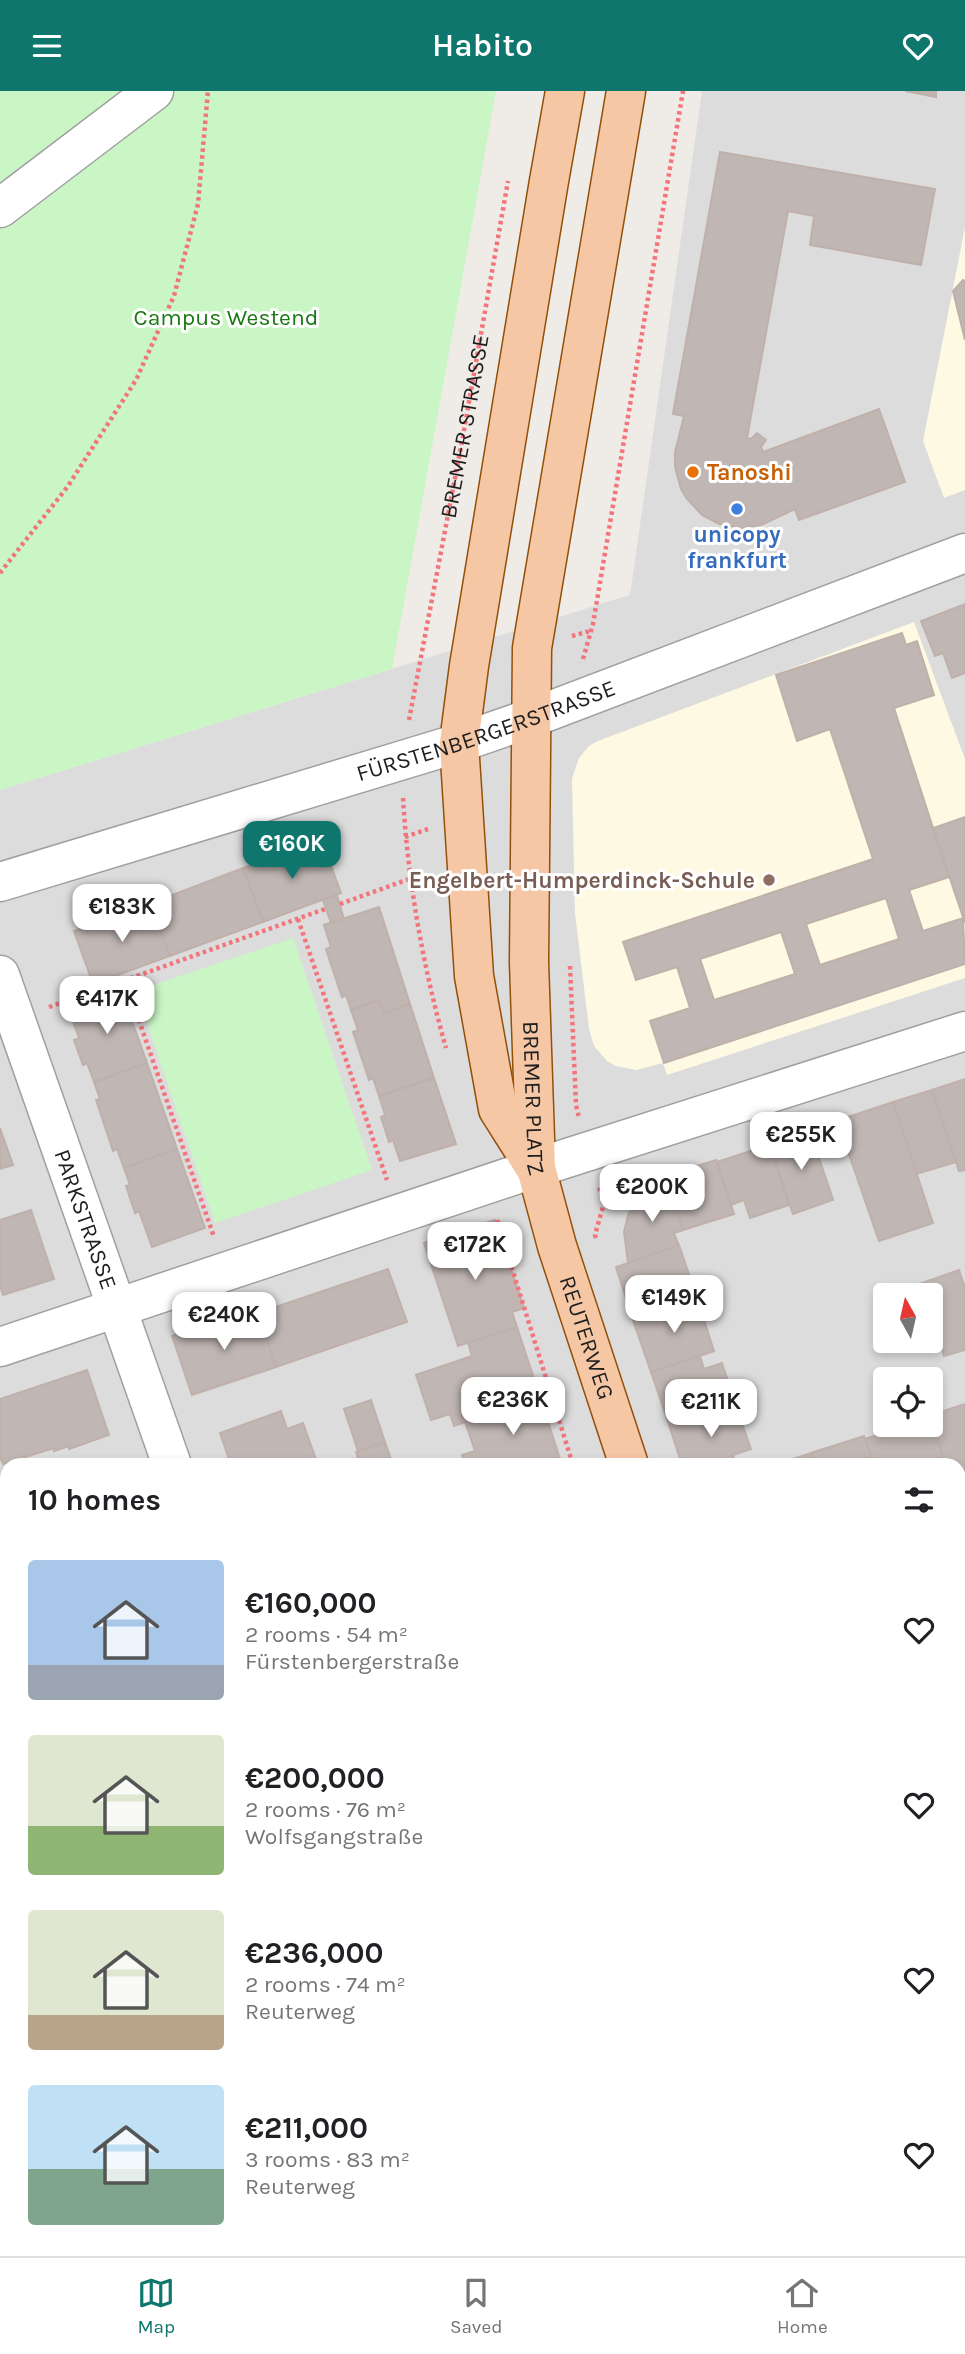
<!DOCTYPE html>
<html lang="en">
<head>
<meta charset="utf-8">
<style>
  :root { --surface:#fff; --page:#f6f6f6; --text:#202124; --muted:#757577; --line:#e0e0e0; --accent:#0f766e }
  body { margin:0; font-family:Karla,sans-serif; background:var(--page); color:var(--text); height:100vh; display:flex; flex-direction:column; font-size:26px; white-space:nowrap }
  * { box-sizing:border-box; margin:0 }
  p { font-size:23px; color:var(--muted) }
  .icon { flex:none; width:38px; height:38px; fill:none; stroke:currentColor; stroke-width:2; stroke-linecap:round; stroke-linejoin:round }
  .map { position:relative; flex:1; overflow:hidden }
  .details { position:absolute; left:0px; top:1367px; width:966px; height:800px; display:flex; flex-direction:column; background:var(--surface); border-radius:21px 21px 0 0; box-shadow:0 4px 10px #0003 }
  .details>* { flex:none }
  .needle { width:46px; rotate:352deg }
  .tools { position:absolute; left:873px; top:1192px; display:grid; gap:14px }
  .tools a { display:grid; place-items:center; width:70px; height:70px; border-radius:7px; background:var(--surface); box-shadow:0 4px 10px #0003; font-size:35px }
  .price { position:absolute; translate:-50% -60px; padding:0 16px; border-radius:14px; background:#fff; color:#222; font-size:23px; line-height:46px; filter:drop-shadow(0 2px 4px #0008) }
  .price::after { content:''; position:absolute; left:50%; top:42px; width:21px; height:16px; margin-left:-10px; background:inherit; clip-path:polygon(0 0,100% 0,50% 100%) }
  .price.selected { background:var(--accent); color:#fff }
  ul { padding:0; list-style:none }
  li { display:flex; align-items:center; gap:21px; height:175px; padding:0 28px }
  li span { display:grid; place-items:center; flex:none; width:196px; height:140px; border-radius:7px; color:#555 }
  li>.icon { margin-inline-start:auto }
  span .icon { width:84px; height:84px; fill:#fffc; stroke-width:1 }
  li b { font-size:30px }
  h2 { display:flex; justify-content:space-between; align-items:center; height:84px; padding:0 28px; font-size:30px }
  header { display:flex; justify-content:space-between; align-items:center; height:91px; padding:0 28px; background:var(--accent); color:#fff; font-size:32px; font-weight:600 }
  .menu { display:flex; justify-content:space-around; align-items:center; height:98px; border-top:2px solid var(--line); background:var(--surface); font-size:19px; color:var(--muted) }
  .menu a { display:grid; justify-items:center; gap:4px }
  .menu .selected { color:var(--accent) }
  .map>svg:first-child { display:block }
</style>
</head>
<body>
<header><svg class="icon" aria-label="menu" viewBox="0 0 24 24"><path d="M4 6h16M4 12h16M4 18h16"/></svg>Habito<svg class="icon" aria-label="heart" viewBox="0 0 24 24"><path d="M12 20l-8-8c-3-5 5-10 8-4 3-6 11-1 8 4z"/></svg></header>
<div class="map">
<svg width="965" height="2165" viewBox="0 0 965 2165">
  <rect width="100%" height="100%" fill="#efebe6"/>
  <path fill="#dddcdd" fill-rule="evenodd" d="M702 0H965V2165H0V699L630 504ZM886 1204H931V1250H886ZM886 1288H931V1334H886ZM7 1374H959V2160H7Z"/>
  <g fill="#fdf9e2">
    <path d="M965 136V399L944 407 923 350Z"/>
    <path d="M914 531 965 668V887L667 984 663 972 636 979 616 975 607 970 594 955 589 938 575 822 572 688 579 667 589 655 598 650Z"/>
  </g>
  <g fill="#caf6c6">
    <path d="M0 0H496L392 578 0 699Z"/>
    <path d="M293 847 372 1079 215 1132 136 900Z"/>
  </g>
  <g fill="#c0b6b3" stroke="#c0b0aa" stroke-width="2" fill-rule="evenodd">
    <path d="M905 0H936V6Z"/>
    <path d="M720 61 935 98 921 174 810 154 814 125 788 120 747 347 751 348 757 342 766 349 761 356 763 361 879 318 905 391 799 429 795 418 761 434 741 437 719 433 702 424 687 408 681 398 675 376V361L684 325 673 323Z"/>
    <path d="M963 189 965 190V249L953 200Z"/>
    <path d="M965 513V582L952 587 943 562 935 565 921 530Z"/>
    <path d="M902 542 906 554 917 550 934 604 894 617 949 786 909 799 923 840 963 827 965 873 664 972 650 930 690 917 677 876 636 889 623 851 873 768 830 638 797 650 776 584ZM886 807 899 848 820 874 806 833ZM781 841 795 883 714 909 700 868Z"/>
    <path d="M965 726V832L933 737Z"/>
    <path d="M321 748 341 802 263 831 243 777Z"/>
    <path d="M243 777 263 831 170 865 151 812Z"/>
    <path d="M337 804 344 828 331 832 323 809Z"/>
    <path d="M151 812 170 865 93 893 74 840Z"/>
    <path d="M379 816 410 913 384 922 379 909 351 919 346 904 342 906 326 858 331 856 324 834Z"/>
    <path d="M114 885 119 898 99 905 95 893Z"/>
    <path d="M120 897 147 972 94 991 87 972 83 974 74 949 79 947 68 916Z"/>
    <path d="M379 909 384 922 410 913 434 987 379 1005 373 987 369 989 353 941 358 939 351 919Z"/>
    <path d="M147 972 177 1058 124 1077 117 1058 113 1060 96 1009 100 1008 94 991Z"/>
    <path d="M434 987 456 1053 400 1070 393 1049 389 1051 381 1026 385 1024 379 1005Z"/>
    <path d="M965 988V1079L959 1080 932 999Z"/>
    <path d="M932 999 956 1071 916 1083 893 1011Z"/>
    <path d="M893 1011 933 1132 879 1150 845 1052 852 1050 845 1027Z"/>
    <path d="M0 1037 13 1074 0 1078Z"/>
    <path d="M810 1040 833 1109 793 1123 769 1052Z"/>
    <path d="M769 1054 789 1114 750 1127 744 1109 731 1114 717 1071Z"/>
    <path d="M177 1058 205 1137 152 1156 139 1120 135 1122 126 1095 130 1094 124 1077Z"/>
    <path d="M716 1069 734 1123 683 1139 666 1089 686 1082 687 1078Z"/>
    <path d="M666 1089 683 1139 674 1142 679 1155 628 1172 624 1141 628 1124 634 1113 644 1102Z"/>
    <path d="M31 1119 54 1188 3 1204 0 1195V1129Z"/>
    <path d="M495 1129 524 1217 512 1221 517 1236 458 1255 424 1152Z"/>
    <path d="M679 1154 697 1207 633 1229 616 1176Z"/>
    <path d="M388 1178 407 1231 276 1276 258 1222Z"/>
    <path d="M959 1179 965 1197V1259L944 1265 933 1230 931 1231V1204H920L916 1194Z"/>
    <path d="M697 1207 714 1260 651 1281 633 1229Z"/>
    <path d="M251 1219 252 1224 258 1222 276 1276 192 1304 172 1245Z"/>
    <path d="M517 1236 540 1306 454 1335 450 1323 431 1329 416 1284 472 1265 468 1252Z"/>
    <path d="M700 1265 704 1278 722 1272 736 1315 670 1337 651 1281Z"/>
    <path d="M87 1279 109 1344 69 1358V1355L54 1360V1357L3 1373 0 1366V1308Z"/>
    <path d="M540 1306 561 1371 552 1374H465L462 1364 475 1360 465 1331Z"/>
    <path d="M371 1309 385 1351 358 1360 344 1318Z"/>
    <path d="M965 1313V1383L959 1385V1374H945L931 1324Z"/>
    <path d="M736 1315 751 1358 733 1364 736 1374H682L670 1337Z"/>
    <path d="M281 1320 287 1338 303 1332 318 1374H231L220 1342Z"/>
    <path d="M931 1329 945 1374H874L865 1348 909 1334H931Z"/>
    <path d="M864 1345 874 1374H815L811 1362Z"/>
    <path d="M385 1351 393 1374H360L356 1361Z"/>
    <path d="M811 1362 815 1374H773L796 1367Z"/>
    <path d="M7 1418V1468L1 1470 0 1420Z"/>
    <path d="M965 1485V1565L959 1546V1487Z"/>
    <path d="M959 1546 965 1565 959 1568Z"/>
    <path d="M4 1630 7 1639V1689L0 1691V1632Z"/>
    <path d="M7 1788V1845L0 1848V1790Z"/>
    <path d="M7 1845V1912L0 1911V1848Z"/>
    <path d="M961 1918 965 1930V1982L959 1984V1919Z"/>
    <path d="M965 1982V2076L959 2078V1984Z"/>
    <path d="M965 2089V2159L959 2157V2091Z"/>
    <path d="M57 2160H111L113 2165H52L51 2163 58 2161Z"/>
    <path d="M282 2160 318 2165V2163L319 2165H281Z"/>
    <path d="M312 2160H401L400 2165H342Z"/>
    <path d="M508 2160H563L564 2165H510Z"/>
    <path d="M630 2160H651L670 2165H628Z"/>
  </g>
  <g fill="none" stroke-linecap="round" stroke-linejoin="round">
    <g stroke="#a0a0a0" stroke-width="41">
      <g id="minor">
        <path d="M0 117 154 0"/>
        <path id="s2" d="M0 791 459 652 531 627 965 462"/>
        <path id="s3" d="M0 884 172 1374"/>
        <path d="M0 1256 536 1077 965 940"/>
        <path d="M959 1439 965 1437"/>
        <path d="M0 1747 7 1744"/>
        <path d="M0 1957 7 1959"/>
        <path d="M0 2123 7 2142"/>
        <path d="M454 2160 456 2165"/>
        <path d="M805 2160 825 2165"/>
      </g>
    </g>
    <g stroke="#925009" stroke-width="41">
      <g id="major">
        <path id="s4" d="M626 0 532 557 529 871 536 1077 557 1155 629 1374"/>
        <path d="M534 1075 498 1018 474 885 459 652 469 575 549 90 565 0"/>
        <path d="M883 2160 885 2165"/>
      </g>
    </g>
    <g stroke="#f2757b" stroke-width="4.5" stroke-dasharray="3.5 3.5" stroke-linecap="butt">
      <path d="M0 482 68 395 136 289 174 205 198 113 208 0"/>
      <path d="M572 545 590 540"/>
      <path d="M583 568 593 533 683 0"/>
      <path id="s1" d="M409 629 463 345 508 90"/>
      <path d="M403 707C408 791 423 876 446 957"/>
      <path d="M405 746 428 738"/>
      <path d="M340 813 412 787"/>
      <path d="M298 828 387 1089"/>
      <path d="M570 875 576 1014 579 1027"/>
      <path d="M125 889 214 1146"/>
      <path d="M117 892 325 818"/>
      <path d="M49 916 97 899"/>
      <path d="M497 1129 573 1374"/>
      <path d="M596 1147 595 1144 604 1112 599 1096"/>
      <path d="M940 2160 951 2165"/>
    </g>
    <use href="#minor" stroke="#fff" stroke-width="38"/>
    <use href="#major" stroke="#f6c7a5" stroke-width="38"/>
  </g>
  <circle fill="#e8710a" stroke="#fff" stroke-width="2.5" cx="693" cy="381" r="7"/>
  <circle fill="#3f7fe0" stroke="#fff" stroke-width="2.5" cx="737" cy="418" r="7"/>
  <circle fill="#8d6e63" stroke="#fff" stroke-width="2.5" cx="769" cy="789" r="7"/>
  <g text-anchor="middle" stroke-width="6" stroke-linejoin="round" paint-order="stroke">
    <g font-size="23" fill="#197812" stroke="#fff">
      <text x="226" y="234">Campus Westend</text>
    </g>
    <g font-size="23" fill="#1f1f1f" stroke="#fff">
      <text dy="8" stroke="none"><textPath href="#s1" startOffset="299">BREMER STRASSE</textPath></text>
      <text dy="8" stroke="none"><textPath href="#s2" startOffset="509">FÜRSTENBERGERSTRASSE</textPath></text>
      <text dy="8" stroke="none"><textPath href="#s4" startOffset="1015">BREMER PLATZ</textPath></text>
      <text dy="8" stroke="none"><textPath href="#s3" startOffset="259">PARKSTRASSE</textPath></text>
      <text dy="8" stroke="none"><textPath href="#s4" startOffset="1262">REUTERWEG</textPath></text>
    </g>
    <g font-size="23" font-weight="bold" fill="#c56008" stroke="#fff" text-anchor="start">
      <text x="707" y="389">Tanoshi</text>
    </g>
    <g font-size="23" font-weight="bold" fill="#366cbe" stroke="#fff">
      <text x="737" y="451">unicopy<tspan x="737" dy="26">frankfurt</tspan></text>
    </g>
    <g font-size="23" font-weight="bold" fill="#785e54" stroke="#fff" text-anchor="end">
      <text x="755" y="797">Engelbert-Humperdinck-Schule</text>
    </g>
  </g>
</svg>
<div class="tools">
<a><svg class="needle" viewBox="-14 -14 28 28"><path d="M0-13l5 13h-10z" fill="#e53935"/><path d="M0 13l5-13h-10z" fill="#757577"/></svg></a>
<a><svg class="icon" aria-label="locate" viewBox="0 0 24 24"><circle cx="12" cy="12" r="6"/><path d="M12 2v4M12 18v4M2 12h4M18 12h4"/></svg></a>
</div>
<b class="price selected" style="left:292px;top:790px">€160K</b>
<b class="price" style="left:122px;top:853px">€183K</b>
<b class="price" style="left:107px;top:945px">€417K</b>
<b class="price" style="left:801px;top:1081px">€255K</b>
<b class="price" style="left:652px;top:1133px">€200K</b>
<b class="price" style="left:475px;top:1191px">€172K</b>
<b class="price" style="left:674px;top:1244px">€149K</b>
<b class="price" style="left:224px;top:1261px">€240K</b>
<b class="price" style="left:513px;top:1346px">€236K</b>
<b class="price" style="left:711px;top:1348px">€211K</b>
<section class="details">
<h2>10 homes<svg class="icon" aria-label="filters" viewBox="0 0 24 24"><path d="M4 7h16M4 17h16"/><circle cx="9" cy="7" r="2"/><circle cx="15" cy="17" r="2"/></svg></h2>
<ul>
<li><span style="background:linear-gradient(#a9c7e8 75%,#9aa5b1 0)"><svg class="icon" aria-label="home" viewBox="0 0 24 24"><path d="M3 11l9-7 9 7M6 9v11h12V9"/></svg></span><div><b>€160,000</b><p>2 rooms · 54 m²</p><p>Fürstenbergerstraße</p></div><svg class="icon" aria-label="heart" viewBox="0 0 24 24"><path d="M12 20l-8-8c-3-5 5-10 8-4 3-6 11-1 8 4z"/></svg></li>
<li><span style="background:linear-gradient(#dfe7d0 65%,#8fb573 0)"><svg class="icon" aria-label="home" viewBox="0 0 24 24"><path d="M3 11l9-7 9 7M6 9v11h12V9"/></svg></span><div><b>€200,000</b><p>2 rooms · 76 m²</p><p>Wolfsgangstraße</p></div><svg class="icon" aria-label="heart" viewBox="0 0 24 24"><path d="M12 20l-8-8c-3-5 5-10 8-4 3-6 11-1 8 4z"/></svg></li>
<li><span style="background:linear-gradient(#dfe7d0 75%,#b9a48a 0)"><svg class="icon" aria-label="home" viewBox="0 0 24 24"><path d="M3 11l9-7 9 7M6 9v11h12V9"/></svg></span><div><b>€236,000</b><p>2 rooms · 74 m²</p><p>Reuterweg</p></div><svg class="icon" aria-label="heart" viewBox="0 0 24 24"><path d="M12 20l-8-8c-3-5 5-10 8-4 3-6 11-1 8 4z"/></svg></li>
<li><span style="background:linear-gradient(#bfe0f5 60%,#7fa58c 0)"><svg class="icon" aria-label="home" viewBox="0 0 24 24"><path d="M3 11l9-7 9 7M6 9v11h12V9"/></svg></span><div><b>€211,000</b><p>3 rooms · 83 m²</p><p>Reuterweg</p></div><svg class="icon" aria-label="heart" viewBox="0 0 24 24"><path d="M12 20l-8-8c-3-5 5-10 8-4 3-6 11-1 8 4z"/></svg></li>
</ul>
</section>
</div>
<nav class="menu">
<a class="selected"><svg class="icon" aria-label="map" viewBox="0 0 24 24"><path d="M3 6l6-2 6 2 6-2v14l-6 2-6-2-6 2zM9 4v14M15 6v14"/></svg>Map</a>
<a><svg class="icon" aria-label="saved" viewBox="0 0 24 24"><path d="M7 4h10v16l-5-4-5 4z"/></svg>Saved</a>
<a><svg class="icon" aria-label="home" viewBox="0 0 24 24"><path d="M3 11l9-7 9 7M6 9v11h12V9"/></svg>Home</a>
</nav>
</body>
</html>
